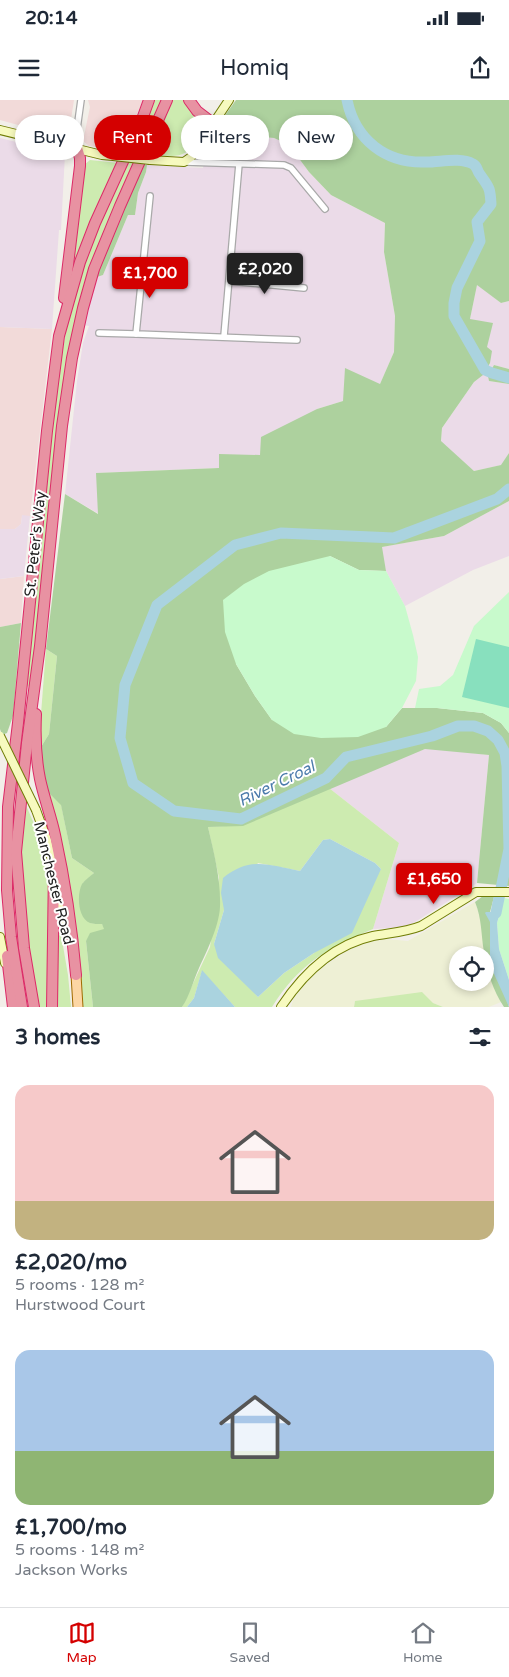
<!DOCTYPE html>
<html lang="en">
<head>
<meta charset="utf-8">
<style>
  :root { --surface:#fff; --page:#f6f6f7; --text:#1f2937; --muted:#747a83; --line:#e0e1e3; --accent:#d40000 }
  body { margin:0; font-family:"Varela Round",sans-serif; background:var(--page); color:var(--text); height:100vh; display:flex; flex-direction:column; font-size:19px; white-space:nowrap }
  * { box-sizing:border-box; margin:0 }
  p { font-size:16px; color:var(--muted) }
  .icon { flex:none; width:28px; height:28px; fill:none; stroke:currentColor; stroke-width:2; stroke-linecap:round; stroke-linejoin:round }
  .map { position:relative; height:907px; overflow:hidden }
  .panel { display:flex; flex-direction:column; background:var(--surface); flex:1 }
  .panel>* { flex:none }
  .top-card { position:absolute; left:15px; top:15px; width:480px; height:45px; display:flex; gap:10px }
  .tools { position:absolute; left:449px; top:846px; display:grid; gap:10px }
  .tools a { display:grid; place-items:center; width:45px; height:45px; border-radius:50%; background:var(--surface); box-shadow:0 2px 8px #0003; font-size:25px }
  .price { position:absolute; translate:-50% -42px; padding:0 11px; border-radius:5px; background:var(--accent); color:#fff; font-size:16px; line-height:32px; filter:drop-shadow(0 1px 2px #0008) }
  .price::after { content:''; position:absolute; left:50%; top:30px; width:15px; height:11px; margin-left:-8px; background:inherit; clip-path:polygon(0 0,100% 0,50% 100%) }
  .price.on { background:#222; color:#fff }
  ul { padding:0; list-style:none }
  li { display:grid; align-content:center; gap:10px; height:265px; padding:0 15px }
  li span { display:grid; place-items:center; height:155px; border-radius:15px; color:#555 }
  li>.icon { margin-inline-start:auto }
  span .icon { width:90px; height:90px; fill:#fffc; stroke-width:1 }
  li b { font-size:21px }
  h2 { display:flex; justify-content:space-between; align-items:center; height:60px; padding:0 15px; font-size:21px }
  .chip { padding:0 18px; border-radius:22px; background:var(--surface); box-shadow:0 2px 8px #0003; font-size:18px; line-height:45px }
  .chip.on { background:var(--accent); color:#fff }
  .status { display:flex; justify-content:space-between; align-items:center; height:35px; padding:0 25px; background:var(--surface); direction:ltr }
  .status svg { height:14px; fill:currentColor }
  header { display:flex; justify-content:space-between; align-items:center; height:65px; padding:0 15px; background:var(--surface); font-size:22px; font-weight:600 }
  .menu { display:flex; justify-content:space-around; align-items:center; height:70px; border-top:1px solid var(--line); background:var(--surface); font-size:14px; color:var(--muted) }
  .menu a { display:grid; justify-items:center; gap:2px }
  .menu .on { color:var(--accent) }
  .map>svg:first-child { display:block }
</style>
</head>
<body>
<div class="status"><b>20:14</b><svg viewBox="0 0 49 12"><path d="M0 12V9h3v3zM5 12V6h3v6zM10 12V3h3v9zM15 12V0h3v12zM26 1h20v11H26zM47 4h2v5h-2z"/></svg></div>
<header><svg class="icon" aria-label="menu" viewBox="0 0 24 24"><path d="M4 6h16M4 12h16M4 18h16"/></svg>Homiq<svg class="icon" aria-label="share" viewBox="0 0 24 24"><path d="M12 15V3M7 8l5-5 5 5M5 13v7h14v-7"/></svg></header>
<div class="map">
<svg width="509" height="907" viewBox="0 0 509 907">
  <rect width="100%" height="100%" fill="#f2efe9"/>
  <g fill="#f2dad9">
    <path d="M0 0H74L69 32 64 36H58L0 20Z"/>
    <path d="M88 0H143L122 50 89 46 83 41 90 7Z"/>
    <path d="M0 227 52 229 30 416H22L21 424 15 429H0Z"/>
    <path d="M24 476 21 523 0 527V479Z"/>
  </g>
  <g fill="#ebdbe8">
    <path d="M219 33 274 38 283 42 292 49 309 72 331 95 385 123 384 152 395 216 394 252 380 284 343 301 317 309 260 355 219 368 97 373 99 414 65 394 77 281 83 243 89 226 83 225 97 177 103 175 128 115H135L138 93 146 72 147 65 203 68 205 50Z"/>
    <path d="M0 38 65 54 61 130H59L52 229 0 227Z"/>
    <path d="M477 184 501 203 509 201V269L494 265 489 281 509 284V353L502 365 474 371 441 342 442 328 474 282 483 274 487 247 470 219Z"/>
    <path d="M509 401V456L473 470 405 506 386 471 381 447 444 436Z"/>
    <path d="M22 415 30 416 24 476 0 479V429H15L21 424Z"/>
    <path d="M425 649H440L489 655 477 783 407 827 373 829 399 743 329 688 393 660Z"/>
  </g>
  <path fill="#eef0d5" d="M475 802 482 822 485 855H458V882H485V857L490 878 501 902 489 907H443L433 903 355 901 354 907H291L295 893 305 882 318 870 350 849 369 841 386 839 408 841Z"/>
  <g fill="#cdebb0" fill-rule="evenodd">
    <path d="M155 0H163L142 51H134Z"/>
    <path d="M171 0H185C191 7 202 15 205 24 207 29 203 33 200 38 184 61 174 56 149 54L161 26Z"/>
    <path d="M90 60 119 63 71 177 84 65Z"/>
    <path d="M129 62 136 63 77 212 30 584 28 587 26 582C32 515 39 449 46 382 52 324 57 266 71 210 83 159 105 109 129 62Z"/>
    <path d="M46 549 57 556 49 634 41 647 40 627Z"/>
    <path d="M329 688 399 743 373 829C327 848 299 864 272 907H235L202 871 194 898 187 907H182L210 847 219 778 208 727 243 725ZM330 739 375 763 381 769 314 853 284 873 258 897 214 844 224 810 258 763 300 771 323 740Z"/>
    <path d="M49 693 61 704 72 758 94 773 83 783 90 823 102 824 105 829 86 841 93 907H81Z"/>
    <path d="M24 701C37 729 47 755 49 787L48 907H37L30 867 21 774Z"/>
    <path d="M57 811 68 875 71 907H55Z"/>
    <path d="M422 892 433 903 443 907H354L355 901Z"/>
  </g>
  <g fill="#add19e">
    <path d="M236 0H509V201L501 203 477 185 470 219 493 223 487 247 492 251 490 263 483 275 474 282 442 328 441 341 474 371 501 365 509 353V401L444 436 382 447 386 471 359 470 330 456 236 564 255 596 272 620 386 627 402 608H437L483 613 501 623 509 633V786L477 783 489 655 425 649 243 726 208 727C214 753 221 780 220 807 219 826 207 851 199 868 193 881 190 895 182 907H93L86 841 90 833 104 829 102 824C98 824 93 824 90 823 77 818 77 793 82 784 85 780 90 776 94 773L72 758 61 705 49 693 44 674 41 647 49 634 57 556 46 549 65 394 98 414 96 373 219 368V354L260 355 261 337 317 309 343 301 345 268 380 284 394 252 395 216 384 152 385 123 331 95 309 72 292 49 283 42 274 38 219 33 205 50 213 32Z"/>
    <path d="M144 65H147L146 72 138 93 135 115H128L103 175 97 177 109 141Z"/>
    <path d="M494 265 509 269V284L489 281 488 276Z"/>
    <path d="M21 523 13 616 7 633 2 635 0 629V527Z"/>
    <path d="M483 796 494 797 490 812V845L509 907H504C493 891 487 871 484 852 481 835 482 819 475 802Z"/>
  </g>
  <g fill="#c8facc">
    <path d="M330 456 359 470 386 471 405 506 413 535 418 557 416 581 402 608 386 627 358 637 321 638 294 634 272 620 255 596 236 564 225 532 223 500 244 484 269 471Z"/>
    <path d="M509 492V633L501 623 483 613 437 608H415L419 589 440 586 453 575 474 526Z"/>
    <path d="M504 798 509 799V880L499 849 497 823Z"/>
  </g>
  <path fill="#88e0be" d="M476 539 509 547V608L462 597Z"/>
  <g fill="#aad3df">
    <path d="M330 739 375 763 381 769 352 833 314 853 284 873 258 897 218 858 214 844 224 810 221 793 223 778C250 756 269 765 300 771L323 740Z"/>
    <path d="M494 797 504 798 497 823 499 849 509 880V907L490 865V822L485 813 486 812H491Z"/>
    <path d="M202 870 235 907H187L194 898Z"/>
  </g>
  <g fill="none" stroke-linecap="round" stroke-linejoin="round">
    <g stroke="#aad3df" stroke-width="11">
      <path d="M347 0C355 40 386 64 427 62 441 62 460 57 473 64 477 66 477 70 479 73 489 88 490 86 491 104L477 122 480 141 457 188 454 203V216L485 270 492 273 509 278"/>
      <path d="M496 813 509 749 507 666 505 653 498 640 488 631 474 626H458L432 636 346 657 326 678 241 719 174 711 133 683 120 638 125 585 157 505 235 445 281 433 394 438 497 399 509 389"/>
    </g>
    <g stroke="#a9a9a9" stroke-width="8">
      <g id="street">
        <path d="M77 48V29L81 0"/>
        <path d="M185 62 284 65 291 68 325 109"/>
        <path d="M150 96 136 234 297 240"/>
        <path d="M229 181 304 188"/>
        <path d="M99 233 136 234"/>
        <path d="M224 236 239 64"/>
      </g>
    </g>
    <g stroke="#707d05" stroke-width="10">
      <g id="secondary">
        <path d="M0 30 102 55 113 56"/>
        <path d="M150 60 184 62 191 57 229 0"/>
        <path d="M36 710 47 740 55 773"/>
        <path d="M57 784 67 831"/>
        <path d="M0 837 5 863"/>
        <path d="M281 907C303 874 332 845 373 836 389 833 406 832 421 826L476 792H509"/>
      </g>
    </g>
    <g stroke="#a06b00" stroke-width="11">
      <path id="primary" d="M76 875 78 907"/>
    </g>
    <g stroke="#dc2a67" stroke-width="12">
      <g id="highway">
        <path d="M189 0 197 11 214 24"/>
        <path d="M64 198 80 66V58L77 48"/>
        <path d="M36 614C35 635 36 659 40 679 44 698 51 716 55 735 65 781 72 828 76 875"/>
        <path d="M7 856 13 907"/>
        <path d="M22 907 11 837 7 790 8 707 18 623 47 331 59 236 80 162 95 123 141 22 149 0"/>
        <path d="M34 907 24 848 16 752 27 643 40 546 62 326 72 258 83 208 94 169 120 106 167 0"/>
        <path d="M52 907 54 768"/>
      </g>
    </g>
    <use href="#street" stroke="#fff" stroke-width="5.5"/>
    <use href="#secondary" stroke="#f7fabf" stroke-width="8"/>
    <use href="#primary" stroke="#fcd6a4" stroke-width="9"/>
    <use href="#highway" stroke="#e892a2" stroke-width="10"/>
    <g stroke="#707d05" stroke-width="10" stroke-linecap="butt">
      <g id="secondary-bridge">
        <path d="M113 56 150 60"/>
        <path d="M0 636 36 710"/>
      </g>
    </g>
    <use href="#secondary-bridge" stroke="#f7fabf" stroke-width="8"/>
  </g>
  <g text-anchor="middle" stroke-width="4" stroke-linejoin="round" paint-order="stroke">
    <g font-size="15" fill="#222" stroke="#fff">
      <text transform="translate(35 444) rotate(-84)" y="5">St. Peter's Way</text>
      <text transform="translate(54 783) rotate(76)" y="5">Manchester Road</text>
    </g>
    <g font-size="16" font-style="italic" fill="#4a7aab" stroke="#fff">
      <text transform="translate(276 683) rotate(-26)" y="6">River Croal</text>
    </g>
  </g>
</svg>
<div class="tools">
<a><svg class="icon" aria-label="locate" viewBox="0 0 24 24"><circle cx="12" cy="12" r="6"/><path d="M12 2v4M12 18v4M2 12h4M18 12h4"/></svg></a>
</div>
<b class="price on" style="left:265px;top:195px">£2,020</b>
<b class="price" style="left:150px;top:199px">£1,700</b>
<b class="price" style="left:434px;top:805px">£1,650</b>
<div class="top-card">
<a class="chip">Buy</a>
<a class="chip on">Rent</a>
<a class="chip">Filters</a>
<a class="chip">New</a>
</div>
</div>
<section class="panel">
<h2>3 homes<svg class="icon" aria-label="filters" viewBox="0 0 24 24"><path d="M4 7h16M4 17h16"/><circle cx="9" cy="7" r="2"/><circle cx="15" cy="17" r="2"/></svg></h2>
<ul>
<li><span style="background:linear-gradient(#f6c9c9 75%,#c2b280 0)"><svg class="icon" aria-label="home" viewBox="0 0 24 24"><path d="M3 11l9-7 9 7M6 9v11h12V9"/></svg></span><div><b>£2,020/mo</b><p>5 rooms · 128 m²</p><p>Hurstwood Court</p></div></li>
<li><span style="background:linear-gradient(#a9c7e8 65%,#8fb573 0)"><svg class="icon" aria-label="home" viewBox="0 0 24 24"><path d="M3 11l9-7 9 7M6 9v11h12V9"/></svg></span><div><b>£1,700/mo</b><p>5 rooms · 148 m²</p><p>Jackson Works</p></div></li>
</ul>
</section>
<nav class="menu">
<a class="on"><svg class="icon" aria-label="map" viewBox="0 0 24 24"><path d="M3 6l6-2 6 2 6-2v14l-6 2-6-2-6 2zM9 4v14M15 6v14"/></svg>Map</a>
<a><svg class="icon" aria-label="saved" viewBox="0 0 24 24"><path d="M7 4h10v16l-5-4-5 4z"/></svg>Saved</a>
<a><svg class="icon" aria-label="home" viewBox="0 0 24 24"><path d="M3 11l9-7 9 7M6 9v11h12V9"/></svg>Home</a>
</nav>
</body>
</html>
